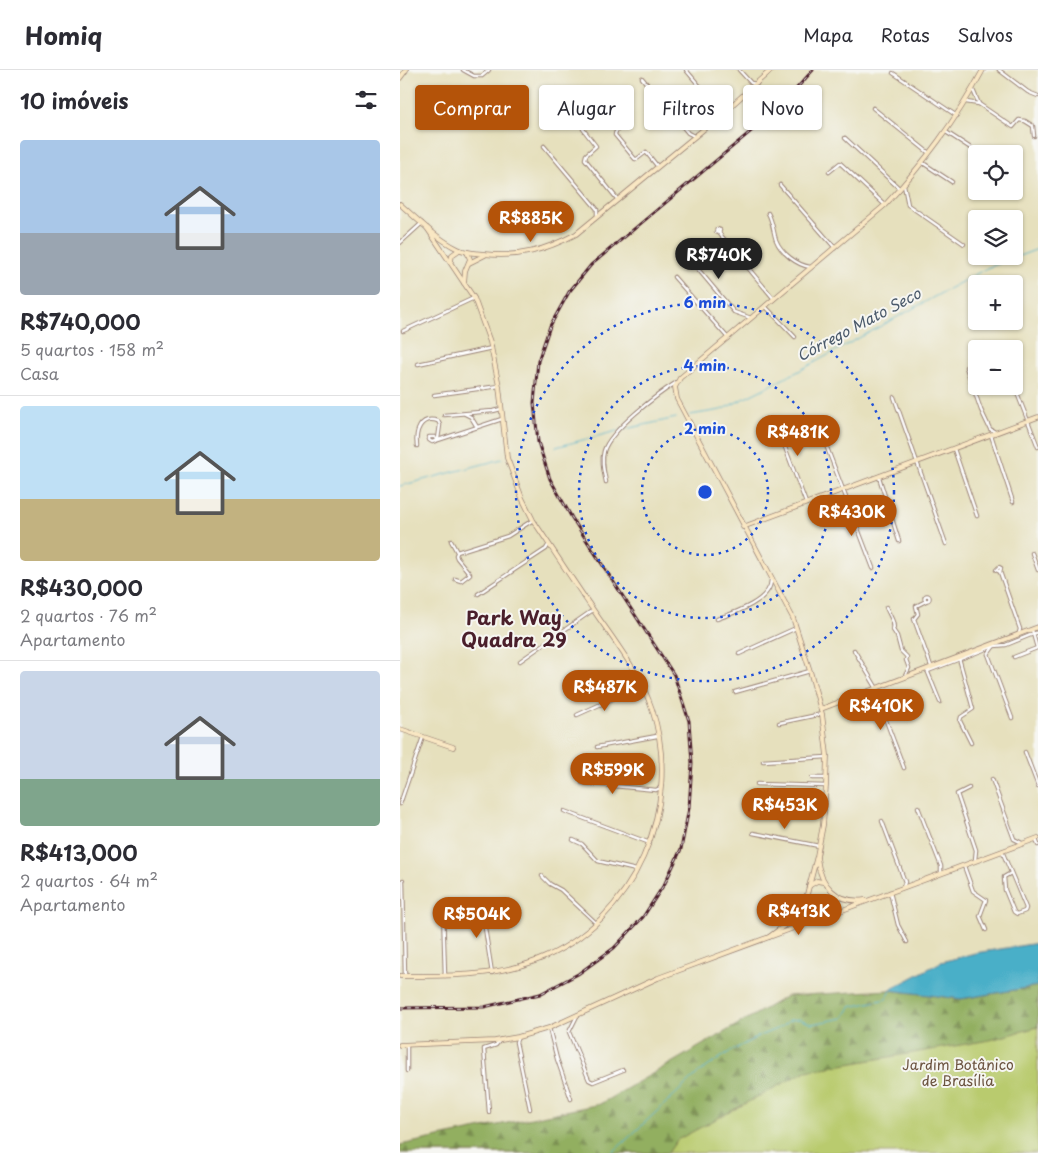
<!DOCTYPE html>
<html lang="pt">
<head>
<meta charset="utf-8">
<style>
  :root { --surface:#fff; --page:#f2f2f3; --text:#2b2b33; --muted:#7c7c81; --line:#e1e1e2; --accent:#b45309 }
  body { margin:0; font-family:"Playpen Sans",sans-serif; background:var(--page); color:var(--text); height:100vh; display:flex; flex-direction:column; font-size:19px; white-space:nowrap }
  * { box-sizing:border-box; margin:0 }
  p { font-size:16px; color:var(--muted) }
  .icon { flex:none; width:28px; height:28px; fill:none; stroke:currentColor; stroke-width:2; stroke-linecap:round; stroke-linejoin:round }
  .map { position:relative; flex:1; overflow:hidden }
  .sheet { display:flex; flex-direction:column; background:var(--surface); width:400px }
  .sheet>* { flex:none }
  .banner { position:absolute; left:15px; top:15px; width:475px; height:45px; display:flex; gap:10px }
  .fabs { position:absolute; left:568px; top:75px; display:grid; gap:10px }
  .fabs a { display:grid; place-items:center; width:55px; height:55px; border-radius:5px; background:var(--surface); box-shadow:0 1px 4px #0004; font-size:25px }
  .price { position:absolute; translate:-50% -42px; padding:0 11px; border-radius:18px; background:var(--accent); color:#fff; font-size:16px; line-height:32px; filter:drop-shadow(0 1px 2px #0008) }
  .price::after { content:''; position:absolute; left:50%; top:30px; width:15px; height:11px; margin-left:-8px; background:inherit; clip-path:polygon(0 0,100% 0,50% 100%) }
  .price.on { background:#222; color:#fff }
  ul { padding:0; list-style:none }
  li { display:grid; align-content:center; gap:10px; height:265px; padding:0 20px }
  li+li { border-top:1px solid var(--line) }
  li span { display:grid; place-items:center; height:155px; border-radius:5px; color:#555 }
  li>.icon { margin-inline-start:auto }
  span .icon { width:90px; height:90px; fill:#fffc; stroke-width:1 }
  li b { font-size:21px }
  h2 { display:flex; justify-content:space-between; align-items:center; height:60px; padding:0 20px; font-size:21px }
  .tag { padding:0 18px; border-radius:5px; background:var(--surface); box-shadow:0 1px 4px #0004; font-size:18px; line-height:45px }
  .tag.on { background:var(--accent); color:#fff }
  header { display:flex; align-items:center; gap:30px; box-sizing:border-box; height:70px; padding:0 25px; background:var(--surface); border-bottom:1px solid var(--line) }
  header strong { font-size:24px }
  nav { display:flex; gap:28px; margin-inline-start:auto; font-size:18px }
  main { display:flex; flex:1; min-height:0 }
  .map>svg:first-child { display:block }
</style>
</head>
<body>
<header>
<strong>Homiq</strong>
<nav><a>Mapa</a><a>Rotas</a><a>Salvos</a></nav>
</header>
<main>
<section class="sheet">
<h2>10 imóveis<svg class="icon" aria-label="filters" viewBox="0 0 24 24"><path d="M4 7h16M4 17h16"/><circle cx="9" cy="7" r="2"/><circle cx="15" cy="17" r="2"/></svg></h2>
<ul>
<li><span style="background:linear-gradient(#a9c7e8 60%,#9aa5b1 0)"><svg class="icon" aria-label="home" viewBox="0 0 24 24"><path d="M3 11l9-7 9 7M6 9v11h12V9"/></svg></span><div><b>R$740,000</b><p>5 quartos · 158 m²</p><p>Casa</p></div></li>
<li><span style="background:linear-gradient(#bfe0f5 60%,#c2b280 0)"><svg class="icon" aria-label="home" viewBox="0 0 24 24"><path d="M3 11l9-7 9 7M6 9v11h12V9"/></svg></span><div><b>R$430,000</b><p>2 quartos · 76 m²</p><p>Apartamento</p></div></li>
<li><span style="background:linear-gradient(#c9d6e8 70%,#7fa58c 0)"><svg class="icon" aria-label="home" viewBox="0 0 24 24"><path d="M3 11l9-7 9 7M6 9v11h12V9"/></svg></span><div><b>R$413,000</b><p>2 quartos · 64 m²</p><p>Apartamento</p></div></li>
</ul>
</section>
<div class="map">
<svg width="638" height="1083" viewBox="0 0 638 1083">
  <defs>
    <pattern id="forest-firs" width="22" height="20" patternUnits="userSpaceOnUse" patternTransform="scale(1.25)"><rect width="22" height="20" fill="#92af61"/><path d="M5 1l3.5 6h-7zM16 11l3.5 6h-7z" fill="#798e50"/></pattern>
  </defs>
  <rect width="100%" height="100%" fill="#f6f6f2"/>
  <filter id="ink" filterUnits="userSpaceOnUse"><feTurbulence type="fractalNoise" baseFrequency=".02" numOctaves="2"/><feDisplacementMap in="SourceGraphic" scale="10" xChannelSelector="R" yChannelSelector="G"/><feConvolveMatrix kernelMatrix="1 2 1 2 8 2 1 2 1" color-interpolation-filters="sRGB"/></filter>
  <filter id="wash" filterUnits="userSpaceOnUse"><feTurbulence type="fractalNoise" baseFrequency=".0096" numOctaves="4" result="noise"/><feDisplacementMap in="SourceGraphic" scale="20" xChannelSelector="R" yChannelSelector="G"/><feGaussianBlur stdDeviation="1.12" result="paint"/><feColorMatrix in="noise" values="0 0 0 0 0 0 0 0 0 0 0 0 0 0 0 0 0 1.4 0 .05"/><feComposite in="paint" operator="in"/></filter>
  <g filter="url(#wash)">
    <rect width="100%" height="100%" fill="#e6e0bd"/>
    <path fill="#b9cb6e" stroke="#82754c" d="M638 920V1083H20Z"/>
    <path fill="url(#forest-firs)" stroke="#6e6746" d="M638 916V957L590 970 406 1001 277 1070 268 1083H0V1075L200 1034 387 926 489 920 561 929Z"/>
    <path fill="#49afc8" stroke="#4a677a" d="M638 873V916L561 929 489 920 541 892 575 883Z"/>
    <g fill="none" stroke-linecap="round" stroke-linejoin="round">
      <g stroke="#49afc8" stroke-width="1">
        <path d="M290 345 321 340 397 302 587 198 638 179"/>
        <path d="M221 360 276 348"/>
        <path d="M156 377 217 361"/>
        <path d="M0 416 102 389"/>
        <path d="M212 1083 297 1004 326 984 359 966 381 957 390 950 400 949 411 954 443 948 450 937 486 929 491 921"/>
      </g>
    </g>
  </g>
  <g filter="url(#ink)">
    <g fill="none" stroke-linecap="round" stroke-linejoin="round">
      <g stroke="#988074" stroke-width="4.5">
        <g id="street">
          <path d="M63 0 74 6H82L89 0"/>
          <path d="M286 0 303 20 321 45"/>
          <path d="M339 0 351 13 357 14"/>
          <path d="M599 0 628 22 638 26"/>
          <path d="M493 3 557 46"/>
          <path d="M242 8 288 63 294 66"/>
          <path d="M573 20 579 34"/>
          <path d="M204 24 226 50C224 57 215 58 215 65L235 89H237L246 82 258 97"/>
          <path d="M566 32 579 34 613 57 619 50 625 51 633 56 634 66"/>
          <path d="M473 38 529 83"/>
          <path d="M183 59 196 76 186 85 185 89 218 130"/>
          <path d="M546 62 580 84"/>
          <path d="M445 68 500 119"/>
          <path d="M144 76 197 139V145"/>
          <path d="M523 93 552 112"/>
          <path d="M429 102 440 93 485 135"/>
          <path d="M614 106 615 107"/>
          <path d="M380 115 435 178"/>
          <path d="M504 115 508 135 564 174"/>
          <path d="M368 143C373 152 373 161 376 170 381 183 397 195 410 197"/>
          <path d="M319 163 316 162 317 159 320 160 319 163 374 229"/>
          <path d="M0 173 22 153"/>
          <path d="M292 192 334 242 351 248"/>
          <path d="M295 195 305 186"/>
          <path d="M274 207 328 268"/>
          <path d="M365 236 395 267"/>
          <path d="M3 261 74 228"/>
          <path d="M18 294 92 278"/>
          <path d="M566 297 581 340 590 359 595 362"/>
          <path d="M614 315 638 377"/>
          <path d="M34 325 99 316"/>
          <path d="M494 327 546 474"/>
          <path d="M65 344 71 347 77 357"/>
          <path d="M44 345 93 341 101 339"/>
          <path d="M416 349 473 498"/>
          <path d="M377 356 406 433"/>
          <path d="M591 365 613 432"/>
          <path d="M36 370 35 367H29V370L32 372 102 349"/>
          <path d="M17 376C15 362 20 345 38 351L40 355 38 369"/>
          <path d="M554 379 577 446"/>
          <path d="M479 407 499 471"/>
          <path d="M206 412C204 402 201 391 204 381 210 360 258 324 277 312"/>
          <path d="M51 471 57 482 108 466 133 450"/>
          <path d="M632 483 638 500"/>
          <path d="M599 497 601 498 600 502 596 500Z"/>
          <path d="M600 502 620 559 619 563"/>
          <path d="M55 509 61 511 70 504 57 488 56 485 57 483"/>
          <path d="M78 524 146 479 149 474"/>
          <circle cx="527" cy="528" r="2.5"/>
          <path d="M526 531 516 536 518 544 514 549 531 596"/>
          <path d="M486 537C489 545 496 553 493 560L497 566 501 581 507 587 506 590 509 598 505 606"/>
          <path d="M317 549C334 543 371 531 371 510"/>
          <path d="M454 580 476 617"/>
          <path d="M339 584 396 558"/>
          <path d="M588 584 612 648"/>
          <path d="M588 584 594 576"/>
          <path d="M614 587 637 578 632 560"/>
          <path d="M559 588 573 639 561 647 560 651 571 673"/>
          <path d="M120 591 193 540"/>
          <path d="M527 600 540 632"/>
          <path d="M528 601 594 576 606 575 638 562"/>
          <path d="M474 619 504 698"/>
          <path d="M335 622 410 601"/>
          <path d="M177 645 241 616"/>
          <path d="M379 653 422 644"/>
          <path d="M197 677 257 666"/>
          <path d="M625 682 638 716"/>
          <path d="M363 691 427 687"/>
          <path d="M412 708H426"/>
          <path d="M592 709 614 769 622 773"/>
          <path d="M182 713 256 720 260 718"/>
          <path d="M357 714 426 716"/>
          <path d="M569 718 557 724 576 780 575 790"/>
          <path d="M0 734 23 667"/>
          <path d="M518 737 541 796V803"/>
          <path d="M164 741 250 773"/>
          <path d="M482 751 505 812 503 817"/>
          <path d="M353 763 419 776"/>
          <path d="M636 769 638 775"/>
          <path d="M173 770 182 774 198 791 236 800"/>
          <path d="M602 781 626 838 625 841 617 844 614 842 605 820 604 807 611 803"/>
          <path d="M564 796 573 821 586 830 580 846 586 860"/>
          <path d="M142 806 150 814 161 820 196 853"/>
          <path d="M3 810 5 906"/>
          <path d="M490 822 498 855 507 872"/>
          <path d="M80 834V847L85 858 92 903"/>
          <path d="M43 838 45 906"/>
          <path d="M177 946 169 962 189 1010 193 1012 223 1000"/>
          <path d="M149 958 157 989 171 1029"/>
          <path d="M118 967 116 972 130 1039"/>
          <path d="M7 975V1001"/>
          <path d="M89 1042 84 979 96 975 100 970"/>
        </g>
      </g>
      <g stroke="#988074" stroke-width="5.5">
        <g id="secondary">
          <path d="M0 8 6 0"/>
          <path d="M0 134C18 150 36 168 58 179 66 183 75 183 84 184 118 188 146 180 176 164L321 45 371 0"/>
          <path d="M51 191 52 185 59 180"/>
          <path d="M69 193 85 185"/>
          <path d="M64 213 65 201 70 189 67 182"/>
          <path d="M343 457 638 347"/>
          <path d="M421 639 638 557"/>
          <path d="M0 659 53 677"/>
          <path d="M417 788C420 815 437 834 465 830"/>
          <path d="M409 816 417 811 423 812"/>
          <path d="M406 828C407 840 412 844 422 847"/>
          <path d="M432 843 436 838V825"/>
          <path d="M369 867 389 852 401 836 406 828 417 786 423 755 426 716 427 685 422 644 410 601 393 548 277 329 275 317 280 308 485 135C525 92 555 52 583 0"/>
          <path d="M0 906C47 906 94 907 138 890 235 852 284 736 252 639 240 603 215 572 194 541 173 511 153 480 133 450L122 428 107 388 99 316 90 272 74 228 27 158"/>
          <path d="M0 975 95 971 118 967 149 958 258 908 638 768"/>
        </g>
      </g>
      <use href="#street" stroke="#fff" stroke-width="2.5"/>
      <use href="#secondary" stroke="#f9e7c3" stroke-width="4"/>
      <g stroke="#4a1f2b" stroke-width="3">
        <path id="rail" d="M0 938 84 937 140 924 178 904 214 878 243 847 265 813 281 779 289 738 292 693 289 651 274 605 172 448 150 409 138 372 134 333 138 291 150 256 169 222 191 195 380 37 413 0"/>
      </g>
      <use href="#rail" stroke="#f6f6f2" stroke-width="1" stroke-dasharray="4" stroke-linecap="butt"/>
    </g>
  </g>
  <g fill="none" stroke="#1d4ed8" stroke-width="2.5" stroke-dasharray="2.5 5">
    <circle cx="305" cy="422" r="63"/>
    <circle cx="305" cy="422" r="126"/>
    <circle cx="305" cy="422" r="189"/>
  </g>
  <g text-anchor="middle" stroke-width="4" stroke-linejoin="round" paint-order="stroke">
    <g font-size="14" fill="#6b533f" stroke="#f6f6f2">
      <text x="558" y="1000">Jardim Botânico<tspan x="558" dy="16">de Brasília</tspan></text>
    </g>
    <g font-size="15" font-style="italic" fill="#4a596a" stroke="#f6f6f2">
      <text transform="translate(459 255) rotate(-28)" y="5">Córrego Mato Seco</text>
    </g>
    <g font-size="19" font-weight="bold" fill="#4a1f2b" stroke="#f6f6f2">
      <text x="114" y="555">Park Way<tspan x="114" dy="22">Quadra 29</tspan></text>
    </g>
  </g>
  <circle cx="305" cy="422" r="8" fill="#1d4ed8" stroke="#f6f6f2" stroke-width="2.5"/>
  <g font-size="15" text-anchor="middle" font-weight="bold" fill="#1d4ed8" stroke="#f6f6f2" stroke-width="4" stroke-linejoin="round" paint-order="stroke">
    <text x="305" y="238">6 min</text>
    <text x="305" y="301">4 min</text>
    <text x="305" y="364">2 min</text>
  </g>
</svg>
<div class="fabs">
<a><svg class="icon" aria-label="locate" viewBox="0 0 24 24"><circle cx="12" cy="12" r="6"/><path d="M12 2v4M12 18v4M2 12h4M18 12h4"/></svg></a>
<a><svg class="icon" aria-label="layers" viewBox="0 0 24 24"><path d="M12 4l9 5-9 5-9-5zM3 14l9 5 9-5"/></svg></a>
<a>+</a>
<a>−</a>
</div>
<b class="price" style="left:131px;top:173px">R$885K</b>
<b class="price on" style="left:319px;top:210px">R$740K</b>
<b class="price" style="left:398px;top:387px">R$481K</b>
<b class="price" style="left:452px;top:467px">R$430K</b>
<b class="price" style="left:205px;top:642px">R$487K</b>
<b class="price" style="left:481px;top:661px">R$410K</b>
<b class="price" style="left:213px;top:725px">R$599K</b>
<b class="price" style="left:385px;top:760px">R$453K</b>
<b class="price" style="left:399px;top:866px">R$413K</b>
<b class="price" style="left:77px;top:869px">R$504K</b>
<div class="banner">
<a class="tag on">Comprar</a>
<a class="tag">Alugar</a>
<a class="tag">Filtros</a>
<a class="tag">Novo</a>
</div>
</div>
</main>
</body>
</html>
